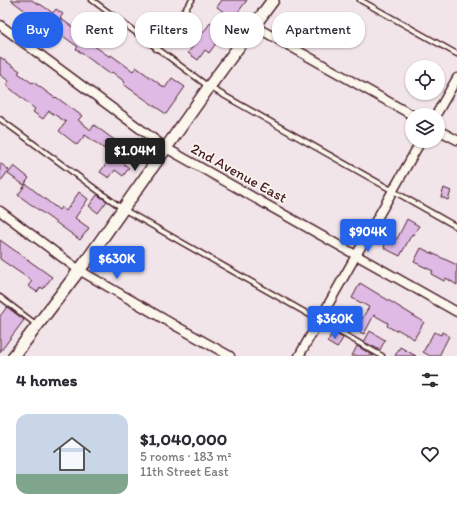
<!DOCTYPE html>
<html lang="en">
<head>
<meta charset="utf-8">
<style>
  :root { --surface:#fff; --page:#f7f7f7; --text:#2b2b33; --muted:#7c7c81; --accent:#2563eb }
  body { margin:0; font-family:Itim,sans-serif; background:var(--page); color:var(--text); height:100vh; display:flex; flex-direction:column; font-size:15px; white-space:nowrap }
  * { box-sizing:border-box; margin:0 }
  p { font-size:13px; color:var(--muted) }
  .icon { flex:none; width:22px; height:22px; fill:none; stroke:currentColor; stroke-width:2; stroke-linecap:round; stroke-linejoin:round }
  .map { position:relative; height:356px; overflow:hidden }
  .sheet { display:flex; flex-direction:column; background:var(--surface); flex:1 }
  .sheet>* { flex:none }
  .guide { position:absolute; left:12px; top:12px; width:433px; height:36px; display:flex; gap:8px }
  .buttons { position:absolute; left:405px; top:60px; display:grid; gap:8px }
  .buttons a { display:grid; place-items:center; width:40px; height:40px; border-radius:50%; background:var(--surface); box-shadow:0 1px 3px #0004; font-size:20px }
  .price { position:absolute; translate:-50% -34px; padding:0 9px; border-radius:4px; background:var(--accent); color:#fff; font-size:13px; line-height:26px; filter:drop-shadow(0 1px 2px #0008) }
  .price::after { content:''; position:absolute; left:50%; top:24px; width:12px; height:9px; margin-left:-6px; background:inherit; clip-path:polygon(0 0,100% 0,50% 100%) }
  .price.selected { background:#222; color:#fff }
  ul { padding:0; list-style:none }
  li { display:flex; align-items:center; gap:12px; height:100px; padding:0 16px }
  li span { display:grid; place-items:center; flex:none; width:112px; height:80px; border-radius:12px; color:#555 }
  li>.icon { margin-inline-start:auto }
  span .icon { width:48px; height:48px; fill:#fffc; stroke-width:1 }
  li b { font-size:17px }
  h2 { display:flex; justify-content:space-between; align-items:center; height:48px; padding:0 16px; font-size:17px }
  .chip { padding:0 14px; border-radius:16px; background:var(--surface); box-shadow:0 1px 3px #0004; font-size:14px; line-height:36px }
  .chip.selected { background:var(--accent); color:#fff }
  .map>svg:first-child { display:block }
</style>
</head>
<body>
<div class="map">
<svg width="457" height="356" viewBox="0 0 457 356">
  <rect width="100%" height="100%" fill="#f2e5ea"/>
  <filter id="ink" filterUnits="userSpaceOnUse"><feTurbulence type="fractalNoise" baseFrequency=".025" numOctaves="2"/><feDisplacementMap in="SourceGraphic" scale="8" xChannelSelector="R" yChannelSelector="G"/><feConvolveMatrix kernelMatrix="1 2 1 2 8 2 1 2 1" color-interpolation-filters="sRGB"/></filter>
  <g filter="url(#ink)">
    <g fill="#debae4" stroke="#4a1f2b">
      <path d="M11 0H32L39 5 40 4 53 13 56 9 63 14 60 18 82 34 80 36 110 57 111 55 133 71 136 67 165 88 172 78 185 87 166 114 123 84 125 82 112 72 110 74 76 49 78 47 63 36 62 37 55 32 56 30 42 19 39 23 31 17 32 16Z"/>
      <path d="M222 0H247L233 19 217 7Z"/>
      <path d="M211 22 224 32 209 53 205 50 198 60 188 53Z"/>
      <path d="M0 57 20 71 18 73 32 83 33 82 55 98 56 97 82 116 78 120 91 130 94 125 120 144 122 142 132 150 123 163 129 168 123 176 115 170 109 178 100 172 113 155 85 135 77 145 59 131 66 122 49 111 43 119 33 112 35 109 6 85 9 81 0 75Z"/>
      <path d="M0 163 9 170 0 182Z"/>
      <path d="M14 166 29 178 24 185 8 174Z"/>
      <path d="M26 184 59 210 61 207 66 211 79 192 88 199 75 218 89 228 80 240 18 195Z"/>
      <path d="M444 188 451 191 448 200 441 197Z"/>
      <path d="M97 195 107 201 98 213 89 206Z"/>
      <path d="M407 219 419 226 413 235 412 234 400 256 384 248 385 245 376 241 382 231 397 239Z"/>
      <path d="M0 240 52 277 43 289 41 287 37 292 28 286 32 281 0 259Z"/>
      <path d="M421 248 457 265V285L446 278 444 281 431 274 433 271 414 262Z"/>
      <path d="M360 283 424 322 414 339 397 329 396 331 387 326 388 323 374 315 364 334 355 330 369 307 352 298Z"/>
      <path d="M7 307 24 320 0 352V316Z"/>
      <path d="M370 331 385 340 380 350 364 342Z"/>
      <path d="M333 332 343 338 337 348 327 342Z"/>
      <path d="M434 332 441 335 442 332 449 336 439 356H430L423 352Z"/>
      <path d="M357 346 374 356H352Z"/>
      <path d="M400 347 416 356H395Z"/>
    </g>
    <g fill="none" stroke-linecap="round" stroke-linejoin="round">
      <g stroke="#4a1f2b" stroke-width="7">
        <g id="lane">
          <path d="M92 0 209 87 457 227"/>
          <path d="M360 0 457 54"/>
          <path d="M156 49 192 0"/>
          <path d="M0 119 123 209 382 356"/>
          <path d="M0 297 37 325"/>
        </g>
      </g>
      <g stroke="#4a1f2b" stroke-width="11">
        <g id="street">
          <path d="M0 25 166 148 457 312"/>
          <path d="M254 26 412 115"/>
          <path d="M436 115 457 78"/>
          <path d="M438 130 457 140"/>
          <path d="M0 211 79 270 176 326 230 356"/>
          <path d="M299 356 421 141"/>
        </g>
      </g>
      <g stroke="#4a1f2b" stroke-width="14">
        <path id="secondary" d="M14 356 87 260 209 87 273 0"/>
      </g>
      <use href="#lane" stroke="#fbf7ec" stroke-width="4"/>
      <use href="#street" stroke="#fbf7ec" stroke-width="8"/>
      <use href="#secondary" stroke="#fbf7ec" stroke-width="11"/>
    </g>
  </g>
  <g text-anchor="middle" stroke-width="3" stroke-linejoin="round" paint-order="stroke">
    <g font-size="15" fill="#4a1f2b" stroke="#fbf7ec">
      <text transform="translate(239 173) rotate(29)" y="5">2nd Avenue East</text>
    </g>
  </g>
</svg>
<div class="buttons">
<a><svg class="icon" aria-label="locate" viewBox="0 0 24 24"><circle cx="12" cy="12" r="6"/><path d="M12 2v4M12 18v4M2 12h4M18 12h4"/></svg></a>
<a><svg class="icon" aria-label="layers" viewBox="0 0 24 24"><path d="M12 4l9 5-9 5-9-5zM3 14l9 5 9-5"/></svg></a>
</div>
<b class="price selected" style="left:135px;top:172px">$1.04M</b>
<b class="price" style="left:368px;top:253px">$904K</b>
<b class="price" style="left:117px;top:280px">$630K</b>
<b class="price" style="left:335px;top:340px">$360K</b>
<div class="guide">
<a class="chip selected">Buy</a>
<a class="chip">Rent</a>
<a class="chip">Filters</a>
<a class="chip">New</a>
<a class="chip">Apartment</a>
</div>
</div>
<section class="sheet">
<h2>4 homes<svg class="icon" aria-label="filters" viewBox="0 0 24 24"><path d="M4 7h16M4 17h16"/><circle cx="9" cy="7" r="2"/><circle cx="15" cy="17" r="2"/></svg></h2>
<ul>
<li><span style="background:linear-gradient(#c9d6e8 75%,#7fa58c 0)"><svg class="icon" aria-label="home" viewBox="0 0 24 24"><path d="M3 11l9-7 9 7M6 9v11h12V9"/></svg></span><div><b>$1,040,000</b><p>5 rooms · 183 m²</p><p>11th Street East</p></div><svg class="icon" aria-label="heart" viewBox="0 0 24 24"><path d="M12 20l-8-8c-3-5 5-10 8-4 3-6 11-1 8 4z"/></svg></li>
</ul>
</section>
</body>
</html>
